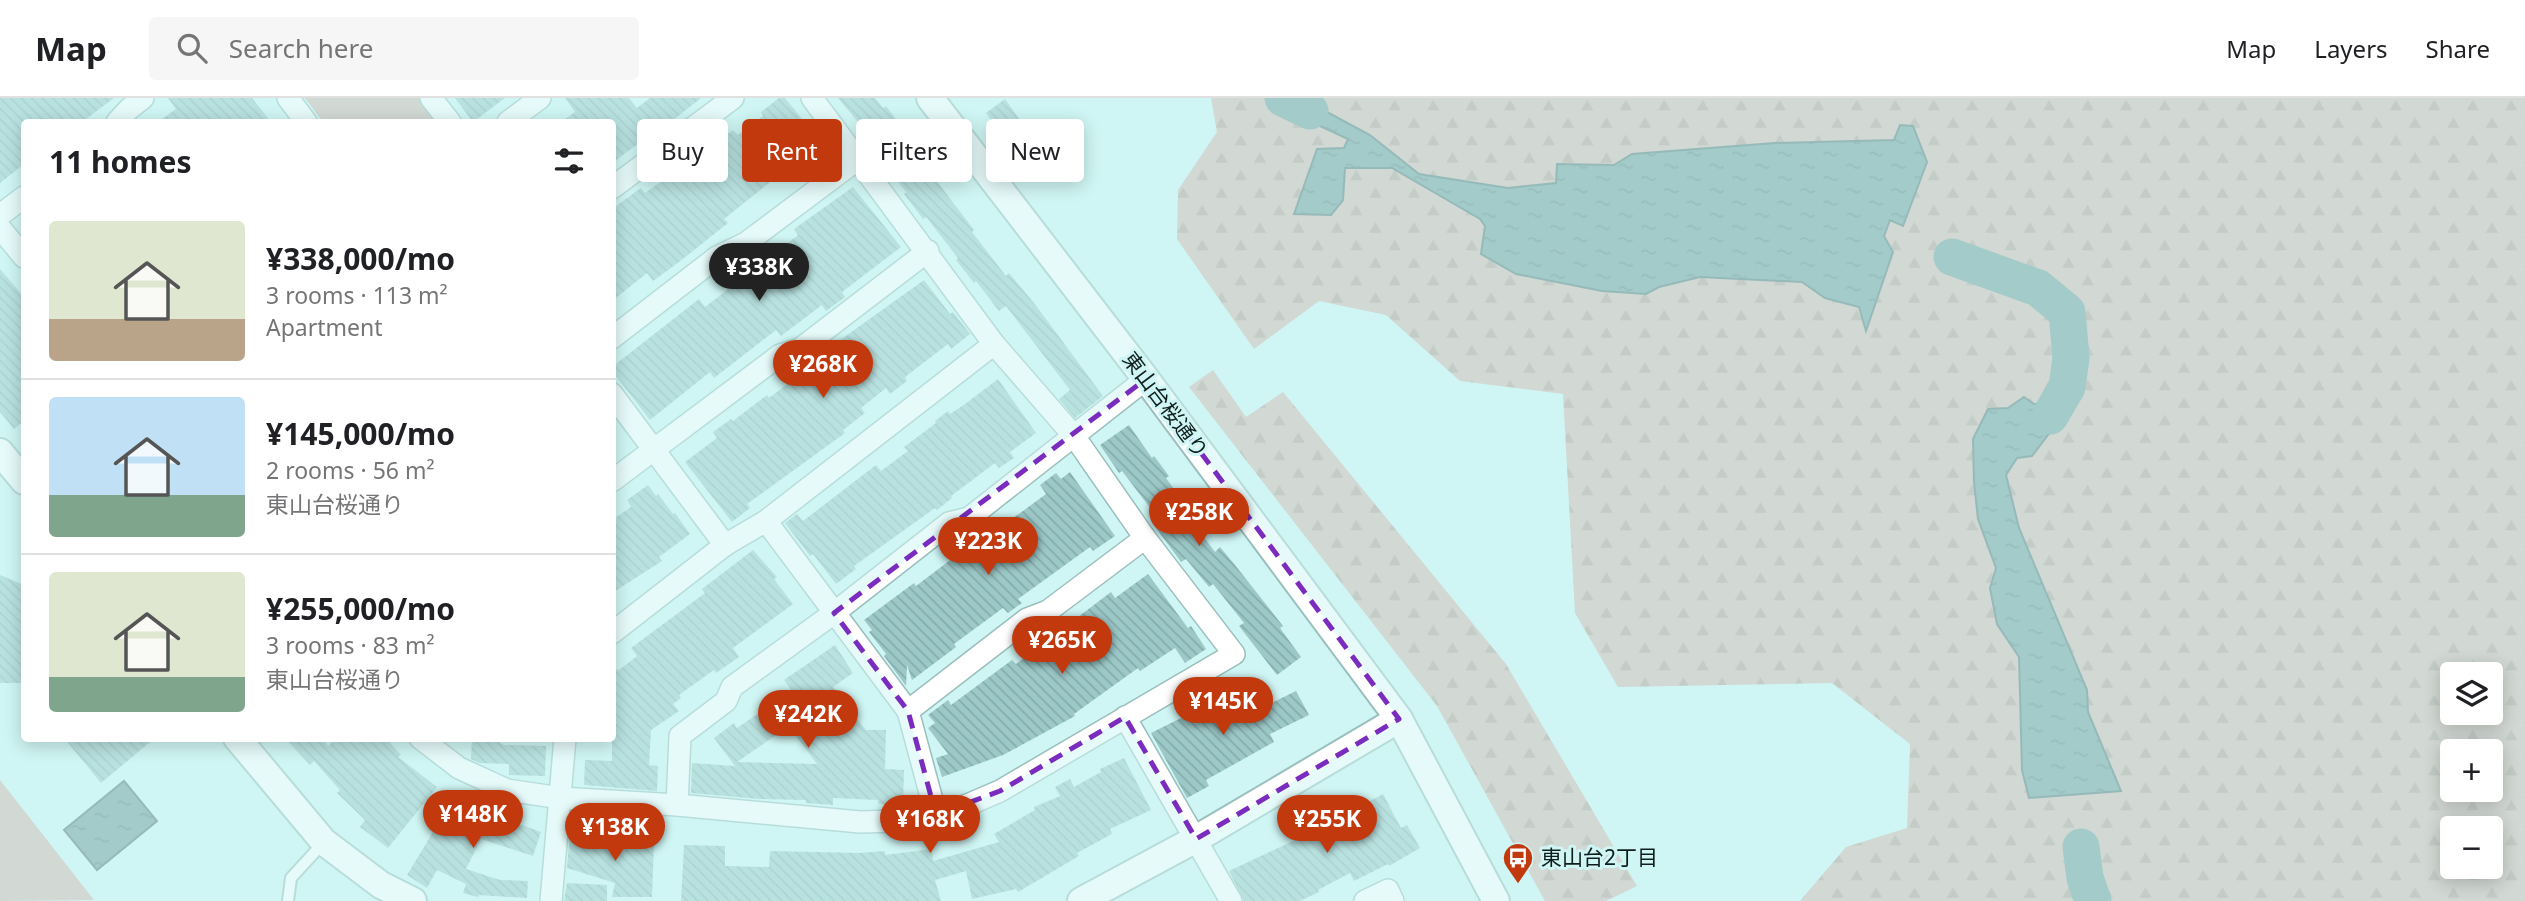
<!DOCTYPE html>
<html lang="en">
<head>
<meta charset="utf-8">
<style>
  :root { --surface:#fff; --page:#f6f6f6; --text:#202124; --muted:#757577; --line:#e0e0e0; --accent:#c2390e }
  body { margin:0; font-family:"Noto Sans","Noto Sans JP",sans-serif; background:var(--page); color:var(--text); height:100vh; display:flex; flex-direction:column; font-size:26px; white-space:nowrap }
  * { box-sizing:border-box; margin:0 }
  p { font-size:23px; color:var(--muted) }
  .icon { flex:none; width:38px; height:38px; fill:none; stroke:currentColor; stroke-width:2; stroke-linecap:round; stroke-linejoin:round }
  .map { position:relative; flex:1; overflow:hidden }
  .sheet { position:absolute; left:21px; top:21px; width:595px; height:623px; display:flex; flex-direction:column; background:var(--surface); border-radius:7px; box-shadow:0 4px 18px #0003 }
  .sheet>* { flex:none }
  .guide { position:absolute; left:637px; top:21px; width:665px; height:63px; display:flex; gap:14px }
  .buttons { position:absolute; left:2440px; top:564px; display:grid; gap:14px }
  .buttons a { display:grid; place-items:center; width:63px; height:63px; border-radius:7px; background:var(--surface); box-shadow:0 4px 18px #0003; font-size:35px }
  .price { position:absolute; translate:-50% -60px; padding:0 16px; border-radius:24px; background:var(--accent); color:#fff; font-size:23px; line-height:46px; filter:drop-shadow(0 2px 4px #0008) }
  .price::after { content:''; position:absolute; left:50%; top:42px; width:21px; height:16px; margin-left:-10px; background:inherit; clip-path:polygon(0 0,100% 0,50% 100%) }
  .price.current { background:#222; color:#fff }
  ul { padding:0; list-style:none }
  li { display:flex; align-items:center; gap:21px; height:175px; padding:0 28px }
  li+li { border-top:2px solid var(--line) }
  li span { display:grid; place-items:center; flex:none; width:196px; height:140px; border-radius:7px; color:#555 }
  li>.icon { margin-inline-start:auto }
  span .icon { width:84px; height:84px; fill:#fffc; stroke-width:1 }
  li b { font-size:30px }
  h2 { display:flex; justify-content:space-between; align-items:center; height:84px; padding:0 28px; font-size:30px }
  .tag { padding:0 24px; border-radius:7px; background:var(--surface); box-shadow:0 4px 18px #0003; font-size:24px; line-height:63px }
  .tag.current { background:var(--accent); color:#fff }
  header { display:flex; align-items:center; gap:42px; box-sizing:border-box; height:98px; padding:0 35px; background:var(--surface); border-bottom:2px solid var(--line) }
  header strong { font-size:33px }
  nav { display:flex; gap:38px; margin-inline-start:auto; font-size:24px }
  .search { width:490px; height:63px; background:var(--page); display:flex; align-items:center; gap:18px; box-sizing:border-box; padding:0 24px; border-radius:7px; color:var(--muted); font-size:26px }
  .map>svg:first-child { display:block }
</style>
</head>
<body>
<header>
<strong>Map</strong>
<div class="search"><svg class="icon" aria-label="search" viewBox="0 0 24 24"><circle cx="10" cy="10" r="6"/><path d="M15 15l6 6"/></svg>Search here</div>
<nav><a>Map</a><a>Layers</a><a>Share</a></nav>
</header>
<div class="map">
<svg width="2525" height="803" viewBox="0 0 2525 803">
  <defs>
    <pattern id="forest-firs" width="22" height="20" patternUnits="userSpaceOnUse" patternTransform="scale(1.75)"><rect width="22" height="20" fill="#d4b3aa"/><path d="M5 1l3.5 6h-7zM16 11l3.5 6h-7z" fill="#b59a92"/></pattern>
    <pattern id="water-ripples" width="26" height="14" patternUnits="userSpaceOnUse" patternTransform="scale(1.75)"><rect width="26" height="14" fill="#6c9796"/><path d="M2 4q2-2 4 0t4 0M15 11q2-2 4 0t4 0" fill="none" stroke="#577b7a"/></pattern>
    <pattern id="building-back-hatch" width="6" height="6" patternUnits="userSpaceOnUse" patternTransform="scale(1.75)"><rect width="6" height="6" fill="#9cc9c8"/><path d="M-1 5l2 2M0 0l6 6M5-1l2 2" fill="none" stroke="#85acab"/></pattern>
  </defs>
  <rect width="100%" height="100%" fill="#cff5f4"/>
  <g fill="url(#forest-firs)" fill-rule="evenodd">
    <path d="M1211 0H2525V803H1800L1846 749 1907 730 1910 646 1832 585 1618 589 1575 515 1563 296 1460 283 1386 217 1319 203 1254 251 1177 141 1178 92 1217 34ZM1312 6 1370 37 1419 76 1508 90 1556 85 1557 66 1614 67 1632 56 1775 45 1894 42 1903 128 1890 122 1884 138 1893 154 1866 232 1859 209 1825 200 1802 184 1700 179 1659 189 1646 196 1602 193 1516 176 1480 121 1392 70H1345L1343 102 1294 116 1317 51 1344 50 1348 41 1307 22ZM2452 576H2490V614H2452ZM2452 653H2490V691H2452ZM2452 730H2490V768H2452Z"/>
    <path d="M1213 272 1246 319 1283 294 1506 566 1637 788 1606 803H1545L1437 608 1189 289Z"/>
  </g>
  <g fill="#d4b3aa">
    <path d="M305 0H421L440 24H323Z"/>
    <path d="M0 682 94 802 0 803Z"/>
  </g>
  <g fill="url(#water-ripples)" stroke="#507271" stroke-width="2">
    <path d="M1312 6 1370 37 1419 76 1508 90 1556 85 1557 66 1614 67 1632 56 1775 45 1894 42 1900 27 1913 28 1927 64 1903 128 1890 122 1884 138 1893 154 1866 233 1859 209 1825 200 1802 184 1700 179 1659 189 1646 196 1602 193 1516 176 1481 156 1485 128 1480 121 1392 70H1345L1343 102 1331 117 1294 116 1317 51 1344 50 1348 41 1307 22Z"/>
    <path d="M2024 299 2034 306 2044 305 2054 329 2032 358 2017 360 2006 377 2019 430 2087 592 2088 614 2121 693 2029 700 2022 672 2019 559 1997 526 1990 490 1996 470 1978 421 1974 384 1973 341 1988 311 2008 310Z"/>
    <path d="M124 683 157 723 97 772 64 732Z"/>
  </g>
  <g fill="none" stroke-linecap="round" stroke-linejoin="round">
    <g stroke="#6c9796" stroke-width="37">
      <path d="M1283 0 1310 13"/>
      <path d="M1952 159 2038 190 2067 214 2071 260 2067 289 2050 318"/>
      <path d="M2081 749 2085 780 2093 803"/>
    </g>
  </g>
  <g fill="url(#building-back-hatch)">
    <path d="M0 0H114L82 24H24V66L0 85Z"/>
    <path d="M168 0H252L271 24H158L176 11Z"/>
    <path d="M455 0H505L473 24Z"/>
    <path d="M565 0H629L637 10 650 0H701L648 42 646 40 612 65V24H561L575 14Z"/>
    <path d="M779 0H785L824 48 801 66 798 62 759 93 724 121 728 125 679 164 653 183 647 175 612 203V111L641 90 645 95 733 32 738 37 763 18 761 14Z"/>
    <path d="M838 0H875L883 10 886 8 908 37 904 40 974 132 972 134 1006 178 1009 175 1034 205 1103 298 1075 320 1059 301 1070 292 1006 208 999 213 976 183 974 185 956 162 958 160 926 119 923 121 904 96 906 94 881 62 886 58Z"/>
    <path d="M1005 1 1025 29 1006 43 986 15Z"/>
    <path d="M853 89 901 149 842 194 845 199 826 213 822 207 781 238 776 232 714 280 710 274 650 322 612 273V269L699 201 705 209 798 137 794 131Z"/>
    <path d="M0 171 24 199V323L14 331 0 314Z"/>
    <path d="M924 182 950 216 953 214 970 236 951 251 948 246 905 279 907 283 890 296 886 290 861 310 865 315 843 332 845 335 747 406 750 410 732 424 685 364 717 340 713 334 731 321 733 323 767 297 769 300 824 258 822 255Z"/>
    <path d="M998 281 1036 335 1010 354 1014 360 999 370 995 365 951 398 952 400 937 412 935 410 854 468 856 471 836 486 813 456 810 458 785 425 797 416 803 423 876 367 881 373 908 353 904 349 936 325 935 323 948 313 950 316 965 306Z"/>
    <path d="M1129 327 1152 360 1154 358 1169 378 1166 380 1192 416 1188 418 1215 454 1220 449 1235 467 1283 528 1280 530 1301 559 1277 577 1239 528 1244 525 1213 486 1209 489 1186 461 1181 464 1151 423 1157 419 1122 373 1119 375 1100 347Z"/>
    <path d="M1070 374 1115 438 1093 453 1090 449 1018 501 1022 505 1008 515 1003 510 954 546 956 549 912 582 907 567 906 588 884 558 886 556 869 534 872 532 864 522 914 485 916 488 991 431 993 435 1046 396 1040 387 1056 375 1061 381Z"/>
    <path d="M648 387 656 398 658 396 673 416 675 415 690 436 659 459 662 463 612 495V422L631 409 627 402Z"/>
    <path d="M753 452 777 479 774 481 793 506 733 550 739 559 716 575 714 572 679 597 681 600 673 606 679 613 651 632 649 667 658 668 657 693 584 687 585 662 612 663V571L619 572 637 558 631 550 705 495 702 491Z"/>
    <path d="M1148 476 1188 530 1191 528 1206 551 1185 565 1175 550 1140 573 1138 570 1074 616 1075 618 1003 657 942 679 936 660 948 656 928 630 935 625 928 617 948 602 951 607 1012 562 1016 566 1111 494 1115 500Z"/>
    <path d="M0 477 24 487 22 585H0Z"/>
    <path d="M835 547 853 575 833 589 866 632H886L885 671 904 672 903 707 878 706V702L833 700V707L806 705V702L759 701 691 695 692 665 735 668 714 640 734 625 737 630 766 610 782 633 737 664 817 666 791 631 810 617 784 582Z"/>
    <path d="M1243 590 1257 612 1296 593 1309 617 1270 636 1274 644 1206 682 1209 688 1187 700 1151 635 1201 610 1203 614Z"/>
    <path d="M64 640H155L101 685Z"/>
    <path d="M285 640H322L328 648 336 640H386L401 657 398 659 437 689 388 750 360 729 365 722 337 695 340 692 314 663 310 667Z"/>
    <path d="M472 640H501L500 645 504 647 546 648 545 678 509 677V666L479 665 471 661Z"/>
    <path d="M1124 660 1151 712 1110 731 1112 736 1077 755 1079 758 1018 794 1016 791 972 801 966 773 935 782 941 803H681L684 747 725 748V768L769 769 770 753 859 755 885 753V757L932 751 933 763 999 744 994 736 1035 712 1034 709 1060 698 1055 689 1070 681 1074 689 1101 674 1100 671Z"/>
    <path d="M1383 696 1401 730 1407 727 1420 750 1389 768 1388 766 1354 783 1350 775 1318 792 1319 794 1300 803H1244L1229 773 1310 735 1305 723 1327 712 1333 723Z"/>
    <path d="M453 701 541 734 533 758 481 741 466 771 500 782 528 783 527 800 479 797 478 799 463 795 466 786 437 772 427 790 407 777Z"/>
    <path d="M570 735 595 736V743L654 744 652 799H612L615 785 567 770Z"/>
    <path d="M567 785 607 787V803H564Z"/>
  </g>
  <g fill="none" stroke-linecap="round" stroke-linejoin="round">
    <g stroke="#9abfbd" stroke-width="14">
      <path id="service" d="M288 803 291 780 324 744"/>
    </g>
    <g stroke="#9abfbd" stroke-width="24">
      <g id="minor">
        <path d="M288 0 306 24"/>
        <path d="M431 0 450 24"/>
        <path d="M117 24 129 11 143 0"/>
        <path d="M508 24 540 0"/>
        <path d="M612 90 733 0"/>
        <path d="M0 117 24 99"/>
        <path d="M0 130 24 159"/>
        <path d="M612 240 717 159 746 145 858 61"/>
        <path d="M612 296 725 447"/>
        <path d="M612 383 780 257 800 251 928 153"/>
        <path d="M766 423 908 613 936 717"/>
        <path d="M612 535 725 447 766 423 994 246"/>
        <path d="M908 613 1027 521 1048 513 1145 440"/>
        <path d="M1125 619 1231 803"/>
        <path d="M420 640 459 670 507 692 561 700 677 707 860 724 899 723 936 717 965 708 1000 693 1234 556 1145 440 1074 338 994 246 812 0"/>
        <path d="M677 707 680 638 726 603 732 589 834 515 949 425 969 420 1146 281"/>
        <path d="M551 803 565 640"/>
        <path d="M1365 803 1388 792 1393 803"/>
      </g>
    </g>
    <g stroke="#9abfbd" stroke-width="30">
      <g id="tertiary">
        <path d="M930 0 1146 281 1399 621 1496 803"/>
        <path d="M0 354 24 383"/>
        <path d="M237 640 324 744 381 787 413 803"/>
        <path d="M1081 803 1196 741 1399 621"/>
      </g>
    </g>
    <use href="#service" stroke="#fff" stroke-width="10"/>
    <use href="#minor" stroke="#fff" stroke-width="21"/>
    <use href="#tertiary" stroke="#fff" stroke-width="26"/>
  </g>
  <path d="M0 0H2525V803H0ZM1146 281 1399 621 1196 741 1125 619 1000 693 936 717 908 613 834 515Z" fill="#cff5f4" fill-opacity=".55" fill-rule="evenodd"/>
  <path fill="none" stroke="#7b2cbf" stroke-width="5" stroke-dasharray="14 9" stroke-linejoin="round" d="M1146 281 1399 621 1196 741 1125 619 1000 693 936 717 908 613 834 515Z"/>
  <defs>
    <g id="bus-pin" transform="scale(1.575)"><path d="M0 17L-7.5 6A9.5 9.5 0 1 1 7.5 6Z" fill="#c2390e" stroke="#cff5f4"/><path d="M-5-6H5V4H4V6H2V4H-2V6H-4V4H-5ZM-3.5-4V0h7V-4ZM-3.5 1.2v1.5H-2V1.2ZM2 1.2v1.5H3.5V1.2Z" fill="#fff"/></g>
  </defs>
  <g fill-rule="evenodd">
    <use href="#bus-pin" x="1518" y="760"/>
  </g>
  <g text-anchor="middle" stroke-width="6" stroke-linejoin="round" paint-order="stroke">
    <g font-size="21" fill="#0f1d1c" stroke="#cff5f4">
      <text transform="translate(1165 307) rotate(53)" y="7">東山台桜通り</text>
    </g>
    <g font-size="21" fill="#0f1d1c" stroke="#cff5f4" text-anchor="start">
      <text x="1541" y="767">東山台2丁目</text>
    </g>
  </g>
</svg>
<div class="buttons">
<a><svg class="icon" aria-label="layers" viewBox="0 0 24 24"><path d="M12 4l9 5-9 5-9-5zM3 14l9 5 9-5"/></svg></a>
<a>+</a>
<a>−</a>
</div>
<b class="price current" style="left:759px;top:205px">¥338K</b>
<b class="price" style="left:823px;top:302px">¥268K</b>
<b class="price" style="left:1199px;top:450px">¥258K</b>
<b class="price" style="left:988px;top:479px">¥223K</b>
<b class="price" style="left:1062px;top:578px">¥265K</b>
<b class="price" style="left:1223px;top:639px">¥145K</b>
<b class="price" style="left:808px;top:652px">¥242K</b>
<b class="price" style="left:473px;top:752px">¥148K</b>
<b class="price" style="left:930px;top:757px">¥168K</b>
<b class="price" style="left:1327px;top:757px">¥255K</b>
<b class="price" style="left:615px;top:765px">¥138K</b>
<div class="guide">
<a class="tag">Buy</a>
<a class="tag current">Rent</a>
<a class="tag">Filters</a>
<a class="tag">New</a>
</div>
<section class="sheet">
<h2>11 homes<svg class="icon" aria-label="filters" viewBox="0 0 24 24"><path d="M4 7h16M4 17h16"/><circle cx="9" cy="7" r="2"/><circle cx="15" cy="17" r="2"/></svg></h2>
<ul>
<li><span style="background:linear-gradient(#dfe7d0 70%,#b9a48a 0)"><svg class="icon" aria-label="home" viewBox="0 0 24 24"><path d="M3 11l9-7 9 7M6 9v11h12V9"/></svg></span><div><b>¥338,000/mo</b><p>3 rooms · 113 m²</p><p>Apartment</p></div></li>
<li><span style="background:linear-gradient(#bfe0f5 70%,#7fa58c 0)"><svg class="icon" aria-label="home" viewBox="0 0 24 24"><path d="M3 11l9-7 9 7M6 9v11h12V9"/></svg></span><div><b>¥145,000/mo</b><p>2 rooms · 56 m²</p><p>東山台桜通り</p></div></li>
<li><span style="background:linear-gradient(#dfe7d0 75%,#7fa58c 0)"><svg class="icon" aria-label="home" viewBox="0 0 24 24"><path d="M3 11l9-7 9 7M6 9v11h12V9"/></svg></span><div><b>¥255,000/mo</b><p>3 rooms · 83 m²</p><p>東山台桜通り</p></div></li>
</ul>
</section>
</div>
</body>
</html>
